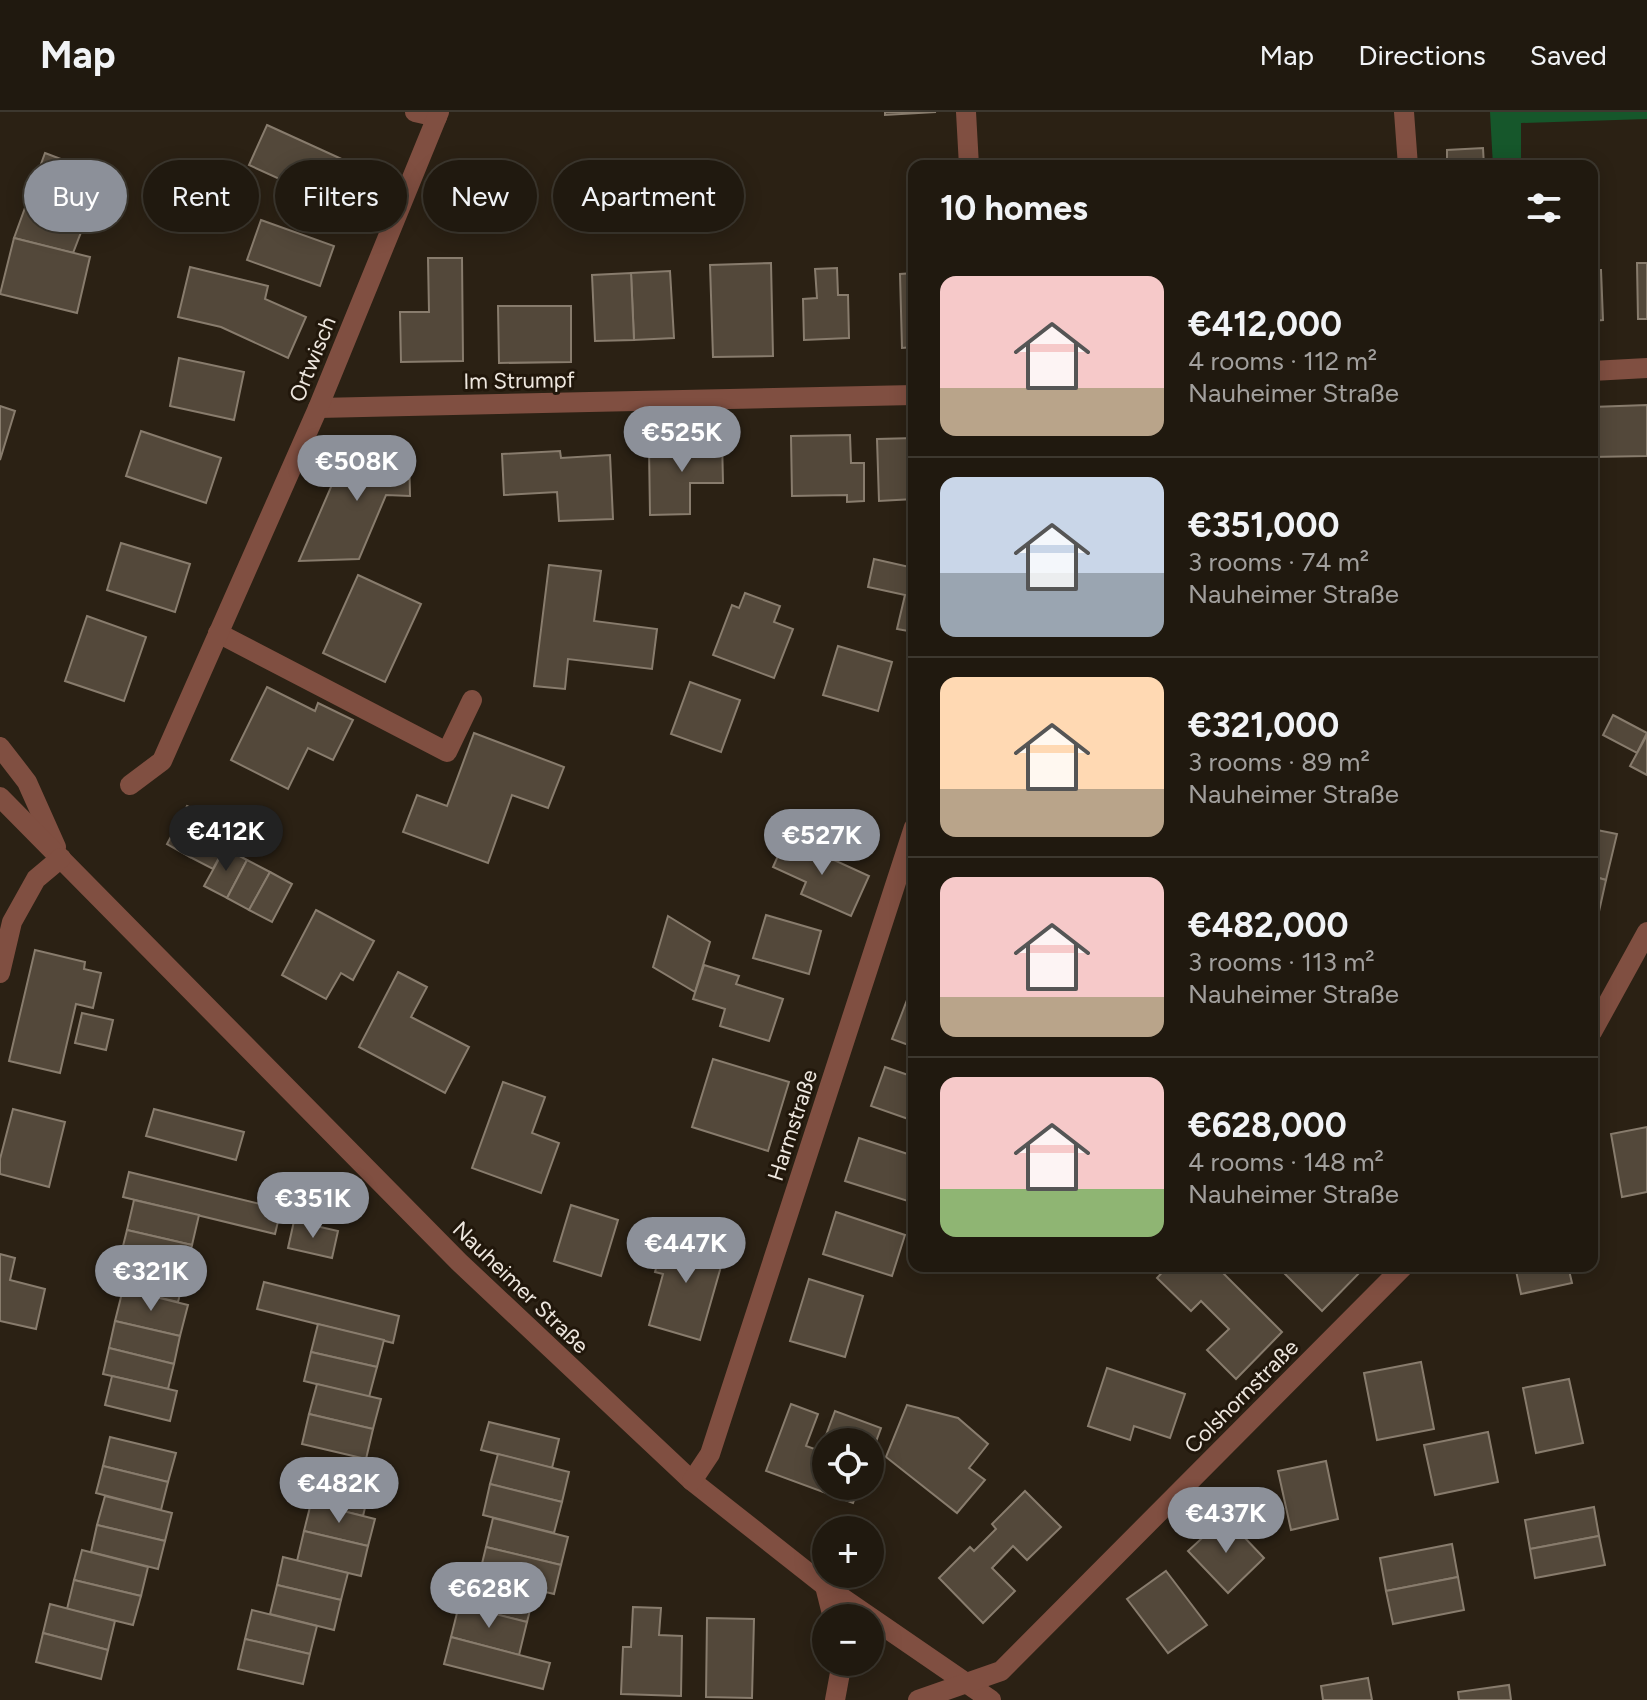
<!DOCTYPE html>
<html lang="en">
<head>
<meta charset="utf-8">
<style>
  :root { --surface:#20190f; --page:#282218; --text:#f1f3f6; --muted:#a2a09e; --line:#3d382f; --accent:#8c9099 }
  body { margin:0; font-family:Figtree,sans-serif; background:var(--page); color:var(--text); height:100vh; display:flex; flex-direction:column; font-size:30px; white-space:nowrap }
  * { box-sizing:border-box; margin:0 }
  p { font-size:26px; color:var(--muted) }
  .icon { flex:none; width:44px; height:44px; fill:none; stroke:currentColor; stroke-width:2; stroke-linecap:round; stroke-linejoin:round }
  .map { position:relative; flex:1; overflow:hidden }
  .side { position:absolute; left:908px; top:48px; width:690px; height:1112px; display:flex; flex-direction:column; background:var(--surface); border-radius:16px; box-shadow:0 4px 20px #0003,0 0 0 2px var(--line) }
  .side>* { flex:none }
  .guide { position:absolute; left:24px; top:48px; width:760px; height:72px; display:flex; gap:16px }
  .buttons { position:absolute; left:812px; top:1316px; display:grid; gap:16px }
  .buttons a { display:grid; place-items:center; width:72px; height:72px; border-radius:50%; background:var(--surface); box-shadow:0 4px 20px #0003,0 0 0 2px var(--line); font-size:40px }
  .price { position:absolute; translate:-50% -68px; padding:0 18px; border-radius:28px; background:var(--accent); color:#fff; font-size:26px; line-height:52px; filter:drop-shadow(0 2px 4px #0008) }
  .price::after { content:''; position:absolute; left:50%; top:48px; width:24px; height:18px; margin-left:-12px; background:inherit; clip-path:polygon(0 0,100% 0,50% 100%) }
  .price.current { background:#222; color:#fff }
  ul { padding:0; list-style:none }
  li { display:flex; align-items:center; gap:24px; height:200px; padding:0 32px }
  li+li { border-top:2px solid var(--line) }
  li span { display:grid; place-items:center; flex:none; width:224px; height:160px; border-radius:16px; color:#555 }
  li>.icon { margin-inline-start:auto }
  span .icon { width:96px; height:96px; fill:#fffc; stroke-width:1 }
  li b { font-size:34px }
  h2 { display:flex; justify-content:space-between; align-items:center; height:96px; padding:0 32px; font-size:34px }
  .chip { padding:0 28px; border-radius:36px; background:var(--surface); box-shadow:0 4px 20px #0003,0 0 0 2px var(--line); font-size:28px; line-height:72px }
  .chip.current { background:var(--accent); color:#fff }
  header { display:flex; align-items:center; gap:48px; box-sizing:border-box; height:112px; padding:0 40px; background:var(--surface); border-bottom:2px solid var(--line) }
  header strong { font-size:38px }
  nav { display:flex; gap:44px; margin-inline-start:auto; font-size:28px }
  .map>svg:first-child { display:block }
</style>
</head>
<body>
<header>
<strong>Map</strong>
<nav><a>Map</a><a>Directions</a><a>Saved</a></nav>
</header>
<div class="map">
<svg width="1647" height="1588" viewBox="0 0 1647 1588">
  <rect width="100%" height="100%" fill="#2b2114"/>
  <path fill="#16572b" d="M1490 0H1647V7L1521 11V54H1493Z"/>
  <g fill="#53483a" stroke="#887c6d" stroke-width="2">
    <path d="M885 0H936L885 3Z"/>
    <path d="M267 13 368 59 350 99 249 53Z"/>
    <path d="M1483 36 1484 54H1447V38Z"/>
    <path d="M45 41 103 63 73 141 14 126Z"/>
    <path d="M261 108 334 134 320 174 247 148Z"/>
    <path d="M14 126 90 145 77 201 0 182Z"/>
    <path d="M428 146H462L463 249 401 250 400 200H429Z"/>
    <path d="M771 151 773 244 713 245 710 153Z"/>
    <path d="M1637 151H1647V207H1638Z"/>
    <path d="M190 155 268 174 265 187 306 205 288 246 221 215 178 205Z"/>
    <path d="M837 156 838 183H848L849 226 804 228 803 187 817 186 815 157Z"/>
    <path d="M1592 158H1601L1603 208 1592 209Z"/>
    <path d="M670 159 674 226 634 228 631 161Z"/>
    <path d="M631 161 634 228 595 229 592 163Z"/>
    <path d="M914 161V235L902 236 900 162Z"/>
    <path d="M498 194H571V250L499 251Z"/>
    <path d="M179 246 244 260 234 308 170 294Z"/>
    <path d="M1647 293V344L1592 345V295Z"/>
    <path d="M0 294 15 299 0 348Z"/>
    <path d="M141 319 221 346 206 391 126 364Z"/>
    <path d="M850 323 851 351H864V389L847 390V383L792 384 791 324Z"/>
    <path d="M914 326V387L879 389 877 327Z"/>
    <path d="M722 327 723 371H690V402L650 403 649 336 683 335V328Z"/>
    <path d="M347 338 409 339 410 384 386 383 359 447 299 449Z"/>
    <path d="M560 339 561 346 610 343 613 407 559 409 557 380 504 383 502 342Z"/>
    <path d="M121 431 190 452 175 500 107 478Z"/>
    <path d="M874 447 914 456V520L897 517 905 483 868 475Z"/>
    <path d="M549 453 601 459 594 509 657 517 652 557 568 547 565 577 534 574Z"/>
    <path d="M358 463 421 492 385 570 323 541Z"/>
    <path d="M745 481 780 494 774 510 793 517 774 566 713 543 732 493 739 496Z"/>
    <path d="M87 504 146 525 124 589 65 569Z"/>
    <path d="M838 534 892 550 878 599 823 583Z"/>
    <path d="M690 570 740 588 721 640 671 622Z"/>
    <path d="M267 575 315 599 318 591 353 608 333 648 308 636 288 677 231 648Z"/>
    <path d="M1613 603 1647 621 1637 641 1603 623Z"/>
    <path d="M474 621 564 655 548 696 512 683 488 751 403 720 417 683 447 694Z"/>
    <path d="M1647 623V663L1630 654Z"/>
    <path d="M187 694 210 706 190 745 167 732Z"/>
    <path d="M210 706 233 719 213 757 190 745Z"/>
    <path d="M1592 717 1617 722 1606 768 1592 764Z"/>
    <path d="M786 726 869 764 851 804 801 782 806 770 773 755Z"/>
    <path d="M225 736 247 748 227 786 204 774Z"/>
    <path d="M247 748 270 760 249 798 227 786Z"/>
    <path d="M270 760 292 772 272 810 249 798Z"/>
    <path d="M1592 764 1606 768 1596 813 1592 812Z"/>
    <path d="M316 798 374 829 353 868 341 861 326 887 282 863Z"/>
    <path d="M766 803 821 819 809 862 753 846Z"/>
    <path d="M668 804 710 830 695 880 653 855Z"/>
    <path d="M35 838 85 850 84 857 101 861 93 896 76 892 60 961 9 949Z"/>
    <path d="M704 853 739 864 736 872 783 887 769 929 720 914 725 897 693 887Z"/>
    <path d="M398 860 427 875 411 905 469 935 445 981 359 935Z"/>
    <path d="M907 888 914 890V935L892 927Z"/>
    <path d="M82 901 113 908 106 938 75 931Z"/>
    <path d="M713 947 789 970 768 1039 692 1015Z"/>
    <path d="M885 955 914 965V1009L871 994Z"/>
    <path d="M503 970 545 985 532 1021 559 1031 541 1081 472 1056Z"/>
    <path d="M13 997 65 1010 49 1075 0 1062V1047Z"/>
    <path d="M154 997 244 1020 236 1048 146 1024Z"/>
    <path d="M1647 1015V1080L1622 1085 1611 1022Z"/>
    <path d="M859 1026 914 1044V1091L845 1069Z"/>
    <path d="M129 1060 281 1097 275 1122 123 1085Z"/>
    <path d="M134 1088 199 1103 192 1133 127 1118Z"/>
    <path d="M571 1093 618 1108 601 1164 554 1149Z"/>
    <path d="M836 1100 905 1123 892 1164 823 1142Z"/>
    <path d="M294 1109 338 1119 332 1146 288 1136Z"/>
    <path d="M127 1118 192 1133 185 1162 120 1146Z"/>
    <path d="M666 1120 726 1137 700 1228 649 1213 663 1162 655 1160Z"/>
    <path d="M0 1142 15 1146 10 1168 45 1177 36 1217 0 1209Z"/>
    <path d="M120 1146 185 1162 178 1190 113 1175Z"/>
    <path d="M1168 1154H1216L1282 1220 1236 1267 1207 1238 1229 1217 1201 1189 1191 1199 1157 1166Z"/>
    <path d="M1277 1154H1366L1322 1199Z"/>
    <path d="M1515 1154H1568L1572 1171 1521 1182Z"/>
    <path d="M809 1167 863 1184 845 1245 790 1229Z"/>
    <path d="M264 1170 399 1204 393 1231 257 1197Z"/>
    <path d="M123 1177 188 1193 180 1224 115 1209Z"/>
    <path d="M115 1209 180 1224 174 1252 109 1236Z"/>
    <path d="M318 1212 384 1228 377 1255 311 1240Z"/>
    <path d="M109 1236 174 1252 168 1277 103 1262Z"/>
    <path d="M311 1240 377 1255 369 1285 304 1269Z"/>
    <path d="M1421 1250 1434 1317 1377 1328 1364 1261Z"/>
    <path d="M1107 1256 1185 1282 1170 1326 1134 1314 1130 1328 1088 1314Z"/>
    <path d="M112 1264 177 1279 170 1309 105 1293Z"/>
    <path d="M1569 1267 1583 1331 1536 1341 1523 1276Z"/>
    <path d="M317 1272 381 1287 373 1317 309 1302Z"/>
    <path d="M791 1292 818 1302 806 1334 820 1339 835 1299 881 1316 870 1346V1330H826V1374H859L853 1391 766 1359Z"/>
    <path d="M907 1293 958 1306 988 1332 969 1356 985 1368 957 1401 886 1345Z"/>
    <path d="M309 1302 373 1317 366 1347 302 1332Z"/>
    <path d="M489 1310 559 1327 552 1356 481 1338Z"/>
    <path d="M1488 1320 1498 1370 1435 1383 1424 1333Z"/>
    <path d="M110 1325 176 1341 168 1370 103 1354Z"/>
    <path d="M498 1342 569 1360 562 1390 490 1372Z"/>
    <path d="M1326 1349 1338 1407 1291 1418 1278 1359Z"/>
    <path d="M103 1354 168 1370 161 1398 96 1381Z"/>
    <path d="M304 1359 370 1375 363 1404 297 1388Z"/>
    <path d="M490 1372 562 1390 554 1421 483 1403Z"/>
    <path d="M1025 1379 1061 1415 1027 1448 1013 1434 992 1456 1015 1479 983 1511 939 1466 970 1435 974 1439 996 1417 992 1412Z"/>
    <path d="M105 1384 172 1401 165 1429 97 1413Z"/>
    <path d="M311 1391 375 1407 368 1434 304 1419Z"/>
    <path d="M1594 1395 1599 1424 1530 1437 1525 1408Z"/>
    <path d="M1225 1405 1264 1446 1228 1481 1188 1439Z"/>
    <path d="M493 1406 568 1425 561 1453 486 1435Z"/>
    <path d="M97 1413 165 1429 158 1457 91 1440Z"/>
    <path d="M304 1419 368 1434 361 1464 297 1449Z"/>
    <path d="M1599 1424 1605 1453 1535 1466 1530 1437Z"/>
    <path d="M1452 1432 1458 1465 1386 1479 1380 1446Z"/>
    <path d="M486 1435 561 1453 554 1482 479 1464Z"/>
    <path d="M82 1438 148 1455 141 1484 74 1468Z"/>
    <path d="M283 1445 348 1461 341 1488 277 1473Z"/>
    <path d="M1166 1459 1207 1513 1168 1541 1127 1487Z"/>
    <path d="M467 1461 535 1478 527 1510 459 1493Z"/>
    <path d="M1458 1465 1464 1498 1393 1512 1386 1479Z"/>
    <path d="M74 1468 141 1484 133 1513 67 1497Z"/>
    <path d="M277 1473 341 1488 334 1518 270 1502Z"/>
    <path d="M50 1492 115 1509 108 1538 43 1521Z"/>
    <path d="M459 1493 527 1510 519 1543 451 1525Z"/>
    <path d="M633 1495 661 1496 659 1523 682 1524 681 1584 621 1582 623 1535H631Z"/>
    <path d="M252 1498 317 1514 310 1542 245 1527Z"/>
    <path d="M707 1506 754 1507 752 1586 706 1585Z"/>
    <path d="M43 1521 108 1538 101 1567 36 1550Z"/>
    <path d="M451 1525 550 1551 543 1577 444 1552Z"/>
    <path d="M245 1527 310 1542 303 1572 238 1557Z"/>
    <path d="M1368 1566 1372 1588H1323L1321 1574Z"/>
    <path d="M1509 1573 1511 1588H1459L1458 1580Z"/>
  </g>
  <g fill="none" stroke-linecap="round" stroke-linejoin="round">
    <g stroke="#804f41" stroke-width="20">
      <path d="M415 0 437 5"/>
      <path d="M966 0 969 54"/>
      <path d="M1404 0 1408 54"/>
      <path d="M1592 259 1647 256"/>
      <path d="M318 296 914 283"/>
      <path d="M218 521 447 640 472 588"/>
      <path d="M0 635 27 670 56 735"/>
      <path d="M130 673 162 649 318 296 439 0"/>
      <path d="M0 685 459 1150 692 1369 825 1474 991 1588"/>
      <path d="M0 861 12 810 36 767 61 746"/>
      <path d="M1592 920 1647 820"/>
      <path d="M692 1369 710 1342 914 715"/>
      <path d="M825 1474 833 1506"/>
      <path d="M835 1588 842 1550"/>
      <path d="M918 1588 1001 1559 1404 1154"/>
    </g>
  </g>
  <g text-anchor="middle" stroke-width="6" stroke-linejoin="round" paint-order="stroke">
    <g font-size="22" fill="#eee7df" stroke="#21170b">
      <text transform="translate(312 247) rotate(-68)" y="8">Ortwisch</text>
      <text transform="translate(519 268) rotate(-1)" y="8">Im Strumpf</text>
      <text transform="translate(792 1013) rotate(-72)" y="8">Harmstraße</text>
      <text transform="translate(521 1175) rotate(44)" y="8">Nauheimer Straße</text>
      <text transform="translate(1241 1284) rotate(-45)" y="8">Colshornstraße</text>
    </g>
  </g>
</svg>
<div class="buttons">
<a><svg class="icon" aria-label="locate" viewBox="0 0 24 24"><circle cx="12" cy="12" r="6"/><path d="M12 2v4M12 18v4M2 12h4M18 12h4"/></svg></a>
<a>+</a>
<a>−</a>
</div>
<b class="price" style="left:682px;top:362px">€525K</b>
<b class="price" style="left:357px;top:391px">€508K</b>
<b class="price current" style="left:226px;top:761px">€412K</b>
<b class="price" style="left:822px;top:765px">€527K</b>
<b class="price" style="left:313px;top:1128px">€351K</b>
<b class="price" style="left:686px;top:1173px">€447K</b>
<b class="price" style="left:151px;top:1201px">€321K</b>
<b class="price" style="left:339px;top:1413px">€482K</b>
<b class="price" style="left:1226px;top:1443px">€437K</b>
<b class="price" style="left:489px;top:1518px">€628K</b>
<div class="guide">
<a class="chip current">Buy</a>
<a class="chip">Rent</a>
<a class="chip">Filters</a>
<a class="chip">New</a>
<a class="chip">Apartment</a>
</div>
<section class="side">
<h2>10 homes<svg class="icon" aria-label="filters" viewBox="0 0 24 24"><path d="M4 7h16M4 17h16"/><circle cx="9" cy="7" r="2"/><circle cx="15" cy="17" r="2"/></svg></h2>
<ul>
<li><span style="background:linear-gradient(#f6c9c9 70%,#b9a48a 0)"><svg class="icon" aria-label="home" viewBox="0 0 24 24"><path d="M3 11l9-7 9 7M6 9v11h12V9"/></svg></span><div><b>€412,000</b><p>4 rooms · 112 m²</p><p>Nauheimer Straße</p></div></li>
<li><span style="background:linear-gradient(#c9d6e8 60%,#9aa5b1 0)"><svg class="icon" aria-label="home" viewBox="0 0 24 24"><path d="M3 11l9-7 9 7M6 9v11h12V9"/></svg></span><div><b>€351,000</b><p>3 rooms · 74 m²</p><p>Nauheimer Straße</p></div></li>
<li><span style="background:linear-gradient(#ffd9b3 70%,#b9a48a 0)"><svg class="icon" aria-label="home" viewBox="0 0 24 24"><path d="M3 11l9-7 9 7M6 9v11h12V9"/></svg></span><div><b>€321,000</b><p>3 rooms · 89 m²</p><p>Nauheimer Straße</p></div></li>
<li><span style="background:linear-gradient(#f6c9c9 75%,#b9a48a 0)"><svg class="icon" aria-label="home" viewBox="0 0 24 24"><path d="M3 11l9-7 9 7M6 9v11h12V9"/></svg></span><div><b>€482,000</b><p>3 rooms · 113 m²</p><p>Nauheimer Straße</p></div></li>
<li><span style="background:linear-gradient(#f6c9c9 70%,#8fb573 0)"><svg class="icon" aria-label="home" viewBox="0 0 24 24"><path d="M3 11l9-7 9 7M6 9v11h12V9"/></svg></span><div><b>€628,000</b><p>4 rooms · 148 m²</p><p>Nauheimer Straße</p></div></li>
</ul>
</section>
</div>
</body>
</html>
